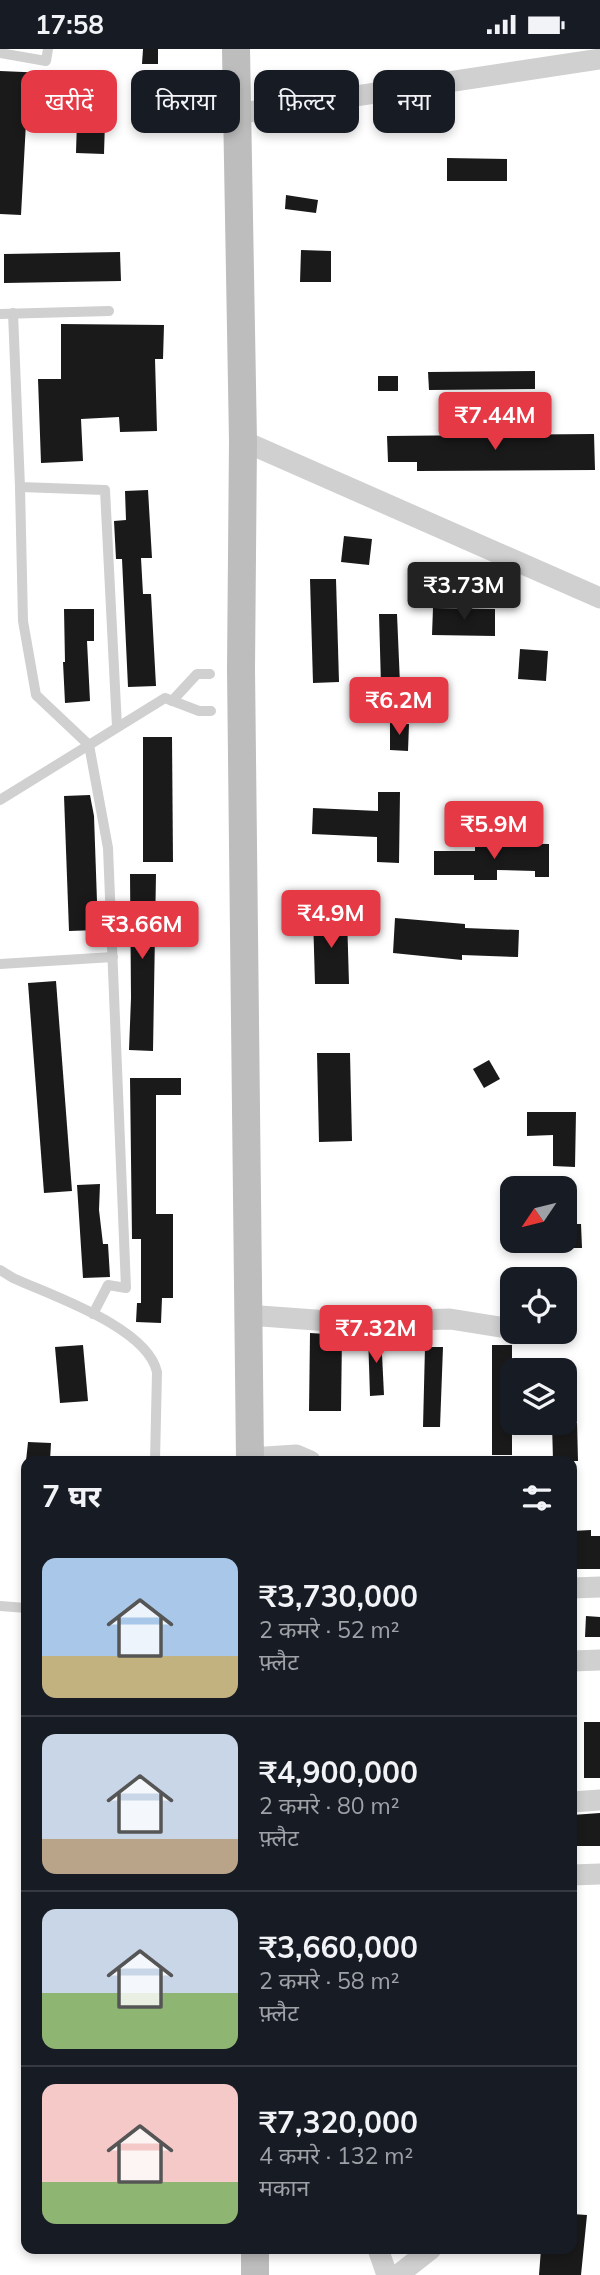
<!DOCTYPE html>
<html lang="hi">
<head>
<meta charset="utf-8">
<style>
  :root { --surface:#171b24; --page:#242831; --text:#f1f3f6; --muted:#9ea1a6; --line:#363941; --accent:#e63946 }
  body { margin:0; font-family:Mulish,"Noto Sans Devanagari",sans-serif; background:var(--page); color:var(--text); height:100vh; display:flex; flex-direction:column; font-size:26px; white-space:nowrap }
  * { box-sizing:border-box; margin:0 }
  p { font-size:23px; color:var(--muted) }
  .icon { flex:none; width:38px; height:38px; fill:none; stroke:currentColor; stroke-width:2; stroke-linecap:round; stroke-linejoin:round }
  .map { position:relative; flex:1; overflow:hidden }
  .details { position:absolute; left:21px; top:1407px; width:556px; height:798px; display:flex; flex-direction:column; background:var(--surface); border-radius:14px; box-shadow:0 4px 10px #0003 }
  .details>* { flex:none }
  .banner { position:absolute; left:21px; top:21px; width:558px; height:63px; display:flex; gap:14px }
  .needle { width:46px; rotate:235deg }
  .fabs { position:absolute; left:500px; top:1127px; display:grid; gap:14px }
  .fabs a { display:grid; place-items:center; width:77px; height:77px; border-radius:14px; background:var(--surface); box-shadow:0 4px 10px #0003; font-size:35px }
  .price { position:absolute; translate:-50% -60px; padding:0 16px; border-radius:7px; background:var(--accent); color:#fff; font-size:23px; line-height:46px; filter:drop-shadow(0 2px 4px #0008) }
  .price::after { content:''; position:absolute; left:50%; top:42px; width:21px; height:16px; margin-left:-10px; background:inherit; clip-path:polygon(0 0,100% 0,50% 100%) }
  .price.selected { background:#222; color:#fff }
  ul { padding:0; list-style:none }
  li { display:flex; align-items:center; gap:21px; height:175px; padding:0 21px }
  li+li { border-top:2px solid var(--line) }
  li span { display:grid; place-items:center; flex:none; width:196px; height:140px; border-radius:14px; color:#555 }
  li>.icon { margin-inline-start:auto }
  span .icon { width:84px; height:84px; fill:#fffc; stroke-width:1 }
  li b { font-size:30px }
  h2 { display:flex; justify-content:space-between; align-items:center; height:84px; padding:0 21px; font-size:30px }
  .chip { padding:0 24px; border-radius:14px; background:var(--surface); box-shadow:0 4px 10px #0003; font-size:24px; line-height:63px }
  .chip.selected { background:var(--accent); color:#fff }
  .status { display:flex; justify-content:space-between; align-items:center; height:49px; padding:0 35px; background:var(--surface); direction:ltr }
  .status svg { height:19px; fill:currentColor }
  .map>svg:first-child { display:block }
</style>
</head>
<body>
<div class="status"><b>17:58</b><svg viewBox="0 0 49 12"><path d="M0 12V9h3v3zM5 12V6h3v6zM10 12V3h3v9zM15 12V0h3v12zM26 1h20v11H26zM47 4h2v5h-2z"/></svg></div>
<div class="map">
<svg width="600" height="2226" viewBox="0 0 600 2226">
  <rect width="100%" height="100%" fill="#fff"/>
  <g fill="#1a1a1a">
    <path d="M143 0H158V15H142Z"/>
    <path d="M0 22 47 24 45 56 27 55 21 166 0 165Z"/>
    <path d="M78 39 106 40 104 105 76 104Z"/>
    <path d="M447 109 507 110V132H447Z"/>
    <path d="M286 146 318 151 316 164 285 160Z"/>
    <path d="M301 201 331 202V233H300Z"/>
    <path d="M120 203 121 232 4 234V205Z"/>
    <path d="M61 275 164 276 163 310H155L157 382 120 383 119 368 81 370 83 412 41 414 38 330H61Z"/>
    <path d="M535 322V340L429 341 428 323Z"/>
    <rect x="378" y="327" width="20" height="15"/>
    <path d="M594 385 595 421 417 422V413H388L387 387Z"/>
    <path d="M148 441 152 509H141L143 545H151L156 637 128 638 122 510H116L114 472 126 471 125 442Z"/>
    <path d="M344 487 372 490 369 516 341 513Z"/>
    <path d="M310 530H336L339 633 313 634Z"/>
    <path d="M433 559 495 560V587L432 586Z"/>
    <path d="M64 560H94V592H87L90 652 65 654 63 613H65Z"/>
    <path d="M379 565H397L400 635 381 636Z"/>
    <path d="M520 600 548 602 546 632 518 630Z"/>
    <path d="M390 674 409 675 408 702 390 701Z"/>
    <path d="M143 688H172L173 813H143Z"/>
    <path d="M378 743H400L399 814 377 813V788L312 785 313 759 378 762Z"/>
    <path d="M90 746 94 767 98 881 69 882 64 747Z"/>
    <path d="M500 794 549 795V828H535V822L497 821V831H474V826H434V802H475V797H500Z"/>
    <path d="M130 825H156L153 1002 129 1001 131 949Z"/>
    <path d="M313 867H347L349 935H315Z"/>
    <path d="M395 869 465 875V879L519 881 518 908 462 906V911L393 904Z"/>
    <path d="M56 932 72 1142 44 1144 28 934Z"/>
    <path d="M317 1004H350L352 1092 319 1093Z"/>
    <path d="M489 1011 500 1030 484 1039 473 1020Z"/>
    <path d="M130 1029H181V1046H156V1165H173V1249H162L161 1274 136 1273 137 1254H141V1190H132Z"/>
    <path d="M527 1063H576L575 1118 553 1117V1086L527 1087Z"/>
    <path d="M100 1135 99 1161 103 1195H108L110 1228 83 1229 77 1136Z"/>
    <path d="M565 1175H581L582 1199H565Z"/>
    <path d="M310 1284 342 1286 341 1362H309Z"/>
    <path d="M368 1285H381L384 1346 370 1347Z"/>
    <path d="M83 1296 88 1352 60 1354 55 1298Z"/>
    <rect x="492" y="1296" width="20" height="110"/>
    <path d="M425 1298H443L440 1378H423Z"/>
    <path d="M552 1374H577L578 1412H553Z"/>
    <path d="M28 1393 51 1394 50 1412H26Z"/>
    <path d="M591 1481V1487H600V1520H572V1482Z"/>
    <path d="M586 1567 600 1568V1588H585Z"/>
    <rect x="584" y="1673" width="16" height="56"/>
    <path d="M600 1764V1797H572V1766Z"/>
    <path d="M572 2165 587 2166 581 2226H539L541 2200H572Z"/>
  </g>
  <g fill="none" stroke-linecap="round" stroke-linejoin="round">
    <g stroke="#d0d0d0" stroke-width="10">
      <path d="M0 4 46 12 48 0"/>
      <path d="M13 264 20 438 105 441 117 678"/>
      <path d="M0 265 109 262"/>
      <path d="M20 438 23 572 36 646 89 696 108 799 126 1239 108 1236 93 1265"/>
      <path d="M172 652 197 625H210"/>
      <path d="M0 751 165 649 199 662H211"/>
      <path d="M0 915 113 908"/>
      <path d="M0 1221 13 1229C52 1247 147 1278 157 1323L155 1412"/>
      <path d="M0 1557 26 1559"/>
    </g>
    <g stroke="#d0d0d0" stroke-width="21">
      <path d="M236 65 600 10"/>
      <path d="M243 392 600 549"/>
      <path d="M248 1266 343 1273 450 1270 500 1278H513"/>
      <path d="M250 1409 296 1406 310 1412"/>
      <path d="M572 1539 600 1538"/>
      <path d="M572 1612 600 1611"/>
      <path d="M572 1753 600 1751"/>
      <path d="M572 1826 600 1825"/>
      <path d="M378 2200 387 2226"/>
      <path d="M398 2226 431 2200"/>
    </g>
    <g stroke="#bdbdbd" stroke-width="28">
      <path d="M236 0 243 392 241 620 250 1412"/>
      <path d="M255 2226V2200"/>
    </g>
  </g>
</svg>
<div class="fabs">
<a><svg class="needle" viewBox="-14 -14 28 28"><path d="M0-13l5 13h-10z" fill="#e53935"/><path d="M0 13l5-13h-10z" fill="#9ea1a6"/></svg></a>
<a><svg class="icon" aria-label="locate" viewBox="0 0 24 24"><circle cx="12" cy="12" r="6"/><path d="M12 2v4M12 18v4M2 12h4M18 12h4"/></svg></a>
<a><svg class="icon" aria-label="layers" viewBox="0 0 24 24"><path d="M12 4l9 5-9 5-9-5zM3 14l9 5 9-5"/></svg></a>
</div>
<b class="price" style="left:495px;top:403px">₹7.44M</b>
<b class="price selected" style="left:464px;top:573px">₹3.73M</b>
<b class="price" style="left:399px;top:688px">₹6.2M</b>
<b class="price" style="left:494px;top:812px">₹5.9M</b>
<b class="price" style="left:331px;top:901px">₹4.9M</b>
<b class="price" style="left:142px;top:912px">₹3.66M</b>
<b class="price" style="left:376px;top:1316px">₹7.32M</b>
<div class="banner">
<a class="chip selected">खरीदें</a>
<a class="chip">किराया</a>
<a class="chip">फ़िल्टर</a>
<a class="chip">नया</a>
</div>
<section class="details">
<h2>7 घर<svg class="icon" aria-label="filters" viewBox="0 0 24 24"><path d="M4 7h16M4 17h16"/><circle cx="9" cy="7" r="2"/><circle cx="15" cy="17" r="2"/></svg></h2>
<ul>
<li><span style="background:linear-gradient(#a9c7e8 70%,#c2b280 0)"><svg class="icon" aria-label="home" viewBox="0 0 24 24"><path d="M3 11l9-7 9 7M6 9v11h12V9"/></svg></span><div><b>₹3,730,000</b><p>2 कमरे · 52 m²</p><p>फ़्लैट</p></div></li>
<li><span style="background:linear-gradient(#c9d6e8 75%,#b9a48a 0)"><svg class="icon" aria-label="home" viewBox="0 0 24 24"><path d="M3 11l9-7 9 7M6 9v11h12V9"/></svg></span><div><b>₹4,900,000</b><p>2 कमरे · 80 m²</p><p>फ़्लैट</p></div></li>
<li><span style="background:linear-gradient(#c9d6e8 60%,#8fb573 0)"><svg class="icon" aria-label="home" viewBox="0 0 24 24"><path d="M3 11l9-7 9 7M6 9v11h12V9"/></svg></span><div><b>₹3,660,000</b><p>2 कमरे · 58 m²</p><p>फ़्लैट</p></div></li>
<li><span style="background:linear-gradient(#f6c9c9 70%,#8fb573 0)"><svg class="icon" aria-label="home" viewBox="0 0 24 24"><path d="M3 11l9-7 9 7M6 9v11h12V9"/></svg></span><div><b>₹7,320,000</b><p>4 कमरे · 132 m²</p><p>मकान</p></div></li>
</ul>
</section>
</div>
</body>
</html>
